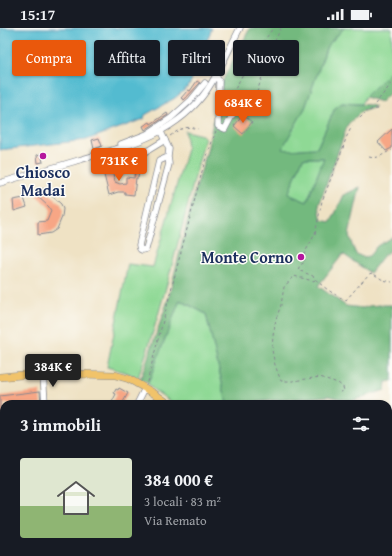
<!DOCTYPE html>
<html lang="it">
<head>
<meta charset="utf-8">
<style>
  :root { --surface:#171b24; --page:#242831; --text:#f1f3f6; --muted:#9ea1a6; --line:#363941; --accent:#ea580c }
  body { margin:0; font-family:"Gentium Book Plus",serif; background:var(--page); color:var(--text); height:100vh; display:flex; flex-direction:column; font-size:15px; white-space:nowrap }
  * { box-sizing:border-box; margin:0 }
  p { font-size:13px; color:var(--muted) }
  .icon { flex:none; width:22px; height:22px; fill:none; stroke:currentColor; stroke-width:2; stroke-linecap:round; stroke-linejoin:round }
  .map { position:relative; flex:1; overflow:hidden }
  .details { position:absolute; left:0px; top:372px; width:392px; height:156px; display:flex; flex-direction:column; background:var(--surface); border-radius:12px 12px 0 0; box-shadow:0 1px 3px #0004 }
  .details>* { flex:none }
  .guide { position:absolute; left:12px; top:12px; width:368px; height:36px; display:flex; gap:8px }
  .price { position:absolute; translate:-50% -34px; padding:0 9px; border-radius:4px; background:var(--accent); color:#fff; font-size:13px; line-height:26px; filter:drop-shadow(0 1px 2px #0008) }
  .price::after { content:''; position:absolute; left:50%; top:24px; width:12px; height:9px; margin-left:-6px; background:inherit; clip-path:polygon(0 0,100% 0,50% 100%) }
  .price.active { background:#222; color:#fff }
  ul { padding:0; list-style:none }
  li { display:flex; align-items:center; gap:12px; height:100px; padding:0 20px }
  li+li { border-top:1px solid var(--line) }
  li span { display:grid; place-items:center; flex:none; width:112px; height:80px; border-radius:4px; color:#555 }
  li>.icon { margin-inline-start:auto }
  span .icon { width:48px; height:48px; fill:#fffc; stroke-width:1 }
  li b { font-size:17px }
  h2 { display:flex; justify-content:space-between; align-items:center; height:48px; padding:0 20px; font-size:17px }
  .chip { padding:0 14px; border-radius:4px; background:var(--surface); box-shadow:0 1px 3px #0004; font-size:14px; line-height:36px }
  .chip.active { background:var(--accent); color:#fff }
  .status { display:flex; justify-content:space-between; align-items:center; height:28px; padding:0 20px; background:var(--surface); direction:ltr }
  .status svg { height:11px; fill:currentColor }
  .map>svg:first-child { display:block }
</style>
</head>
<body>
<div class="status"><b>15:17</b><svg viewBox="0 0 49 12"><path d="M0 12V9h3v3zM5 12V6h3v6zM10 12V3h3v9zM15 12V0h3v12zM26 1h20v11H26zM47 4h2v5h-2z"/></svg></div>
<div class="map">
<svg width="392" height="528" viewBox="0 0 392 528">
  <rect width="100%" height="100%" fill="#fdfcf7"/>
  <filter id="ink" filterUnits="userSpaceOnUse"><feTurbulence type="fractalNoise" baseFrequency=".025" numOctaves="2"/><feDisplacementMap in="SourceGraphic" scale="8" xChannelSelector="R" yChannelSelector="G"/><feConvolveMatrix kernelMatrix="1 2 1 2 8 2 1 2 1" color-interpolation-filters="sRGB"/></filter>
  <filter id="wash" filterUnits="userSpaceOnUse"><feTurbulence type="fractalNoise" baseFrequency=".012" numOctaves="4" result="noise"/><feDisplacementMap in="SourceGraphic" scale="16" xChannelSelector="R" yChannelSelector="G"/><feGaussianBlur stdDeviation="0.9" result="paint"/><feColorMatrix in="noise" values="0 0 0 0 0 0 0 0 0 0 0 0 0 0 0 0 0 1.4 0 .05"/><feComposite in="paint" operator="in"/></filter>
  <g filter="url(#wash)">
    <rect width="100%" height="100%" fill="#efe2c4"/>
    <g fill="#8fd995" stroke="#55847a">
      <path d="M344 0H392V42L365 69 361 76 342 75 335 80 317 120 300 121 290 123 281 121 305 80 327 18Z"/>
      <path d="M185 103 202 107 205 110 204 114C183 193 165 273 138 350L128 345 107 339 128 236 153 239 187 121Z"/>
      <path d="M303 130H324L307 174 288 166Z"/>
      <path d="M179 272 206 286 227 376H174L150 359 148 355Z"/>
      <path d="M4 433V480L0 485V434Z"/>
      <path d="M101 524H155L152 528H98Z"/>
      <rect x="318" y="524" width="33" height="4"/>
      <path d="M362 524H377L380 528H363Z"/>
    </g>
    <g fill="#73b97e" stroke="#47746e" fill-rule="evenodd">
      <path d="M250 0H344L327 18 305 80 282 121C293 123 305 120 317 120L335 80 342 75 371 77 375 79 361 84 348 96 319 177 321 189 322 192 331 194 344 167 360 159 349 207 352 217 356 226 365 230 370 227 377 218 392 209V221L384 227 370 245 343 226 318 258 346 278 363 280 369 278 380 277H392V353L386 354 385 362 351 373 329 368 255 374V376H227L206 286 180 272 148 355 140 352 168 272 193 170 207 123 221 56ZM303 130H324L307 174 288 166Z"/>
      <path d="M392 42V63L381 74 365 69Z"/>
    </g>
    <path fill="#52bbd0" stroke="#367597" d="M0 0H212L189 58 175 70 145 87 144 91 86 112 0 122Z"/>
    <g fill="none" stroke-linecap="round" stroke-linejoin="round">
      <path stroke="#52bbd0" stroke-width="1.5" d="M156 528 159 524"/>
    </g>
    <g id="blocks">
      <g fill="#f7a685">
        <path d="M197 53 200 55 184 72 181 70 188 62 190 63Z"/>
        <path d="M167 85 168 87 145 102 143 98 150 94 151 96Z"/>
        <path d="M243 87 252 94 243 106 234 98Z"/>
        <path d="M392 101V120L386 123 378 114Z"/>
        <path d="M99 110 102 118 94 121 92 112Z"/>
        <path d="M41 126 43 134 38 135 37 127Z"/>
        <path d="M109 137 112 141 115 154 120 156 126 155V149L134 150 135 142 139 143 138 150H136L134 167 125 166V164H118L109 167 102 139Z"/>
        <path d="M43 160 61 176 63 181 62 189 57 201 51 205 38 207V194L47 193 51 183 49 179 36 167Z"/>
        <path d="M24 170 27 179 14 183 13 172Z"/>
        <path d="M119 360 128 365 122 376H111L116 366 114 365 116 361 118 362Z"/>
        <path d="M40 363 41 376H4V398H0V368Z"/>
      </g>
    </g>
  </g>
  <g filter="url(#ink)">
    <use href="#blocks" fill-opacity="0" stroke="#858891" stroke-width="1"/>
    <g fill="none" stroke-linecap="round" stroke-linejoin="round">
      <g stroke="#858891" stroke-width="7">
        <g id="minor">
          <path d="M216 48 219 53 218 98 225 101 236 80 242 81"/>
          <path d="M161 104 169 121 168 129 169 136 146 221 142 222 140 221 139 217 159 133 168 129"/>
          <path d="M121 116 147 106 171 90 191 72 205 55"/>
          <path d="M124 119 131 127 147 123 165 112"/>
          <path d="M0 155C26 147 53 140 79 132 128 118 177 106 207 62 220 43 229 21 240 0"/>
          <path d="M43 345 45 376"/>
          <path d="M137 376 145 360"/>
          <path d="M388 415 392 420"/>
          <path d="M95 528 97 524"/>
          <path d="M317 528V524"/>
        </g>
      </g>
      <g stroke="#858891" stroke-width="8">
        <g id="major">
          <path d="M0 349 43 345 115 347 129 351 155 366 169 376"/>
          <path d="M388 402 392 400"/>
        </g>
      </g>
      <g stroke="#858891" stroke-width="1" stroke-dasharray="3 3" stroke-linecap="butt">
        <path d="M255 70 272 19 281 0"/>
        <path d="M375 76 392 55"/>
        <path d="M378 81H373L366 84 352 98 346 110 343 120 322 173 315 206 303 228 305 234 300 237 298 242 313 248C318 256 337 269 346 272L369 246 372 245 383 252 392 254"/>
        <path d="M224 88 232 67 247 38 273 0"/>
        <path d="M170 108C180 101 185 97 198 101"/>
        <path d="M369 129C378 132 384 125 392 122"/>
        <path d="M315 252 313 253 294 248 284 259 281 277 276 291 273 308 272 322 275 337 281 353H293L320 349 338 355 343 359 344 363 341 364"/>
        <path d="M147 354 204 136 216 103"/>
        <path d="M369 524 371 528"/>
      </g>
      <use href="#minor" stroke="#fff" stroke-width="5.5"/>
      <use href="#major" stroke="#f1c36a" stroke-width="7"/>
    </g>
  </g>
  <g fill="#b5179e" stroke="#fdfcf7" stroke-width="1.5">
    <circle cx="43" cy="128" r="4"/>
    <circle cx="301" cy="229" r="4"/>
  </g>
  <g text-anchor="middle" stroke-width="3" stroke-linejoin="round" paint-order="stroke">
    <g font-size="16" font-weight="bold" fill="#1b2f5e" stroke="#fdfcf7">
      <text x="43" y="150">Chiosco<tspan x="43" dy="18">Madai</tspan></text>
      <text x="293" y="235" text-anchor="end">Monte Corno</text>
    </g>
  </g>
</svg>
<b class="price" style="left:243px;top:96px">684K €</b>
<b class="price" style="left:119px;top:154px">731K €</b>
<b class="price active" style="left:53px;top:360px">384K €</b>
<div class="guide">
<a class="chip active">Compra</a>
<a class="chip">Affitta</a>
<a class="chip">Filtri</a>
<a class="chip">Nuovo</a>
</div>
<section class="details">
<h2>3 immobili<svg class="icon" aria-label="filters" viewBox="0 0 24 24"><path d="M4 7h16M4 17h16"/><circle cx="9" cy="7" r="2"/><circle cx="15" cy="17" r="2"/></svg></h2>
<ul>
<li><span style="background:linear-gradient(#dfe7d0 60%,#8fb573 0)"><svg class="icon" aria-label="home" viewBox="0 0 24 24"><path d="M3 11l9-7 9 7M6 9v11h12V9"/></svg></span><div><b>384 000 €</b><p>3 locali · 83 m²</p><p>Via Remato</p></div></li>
</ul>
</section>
</div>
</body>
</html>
